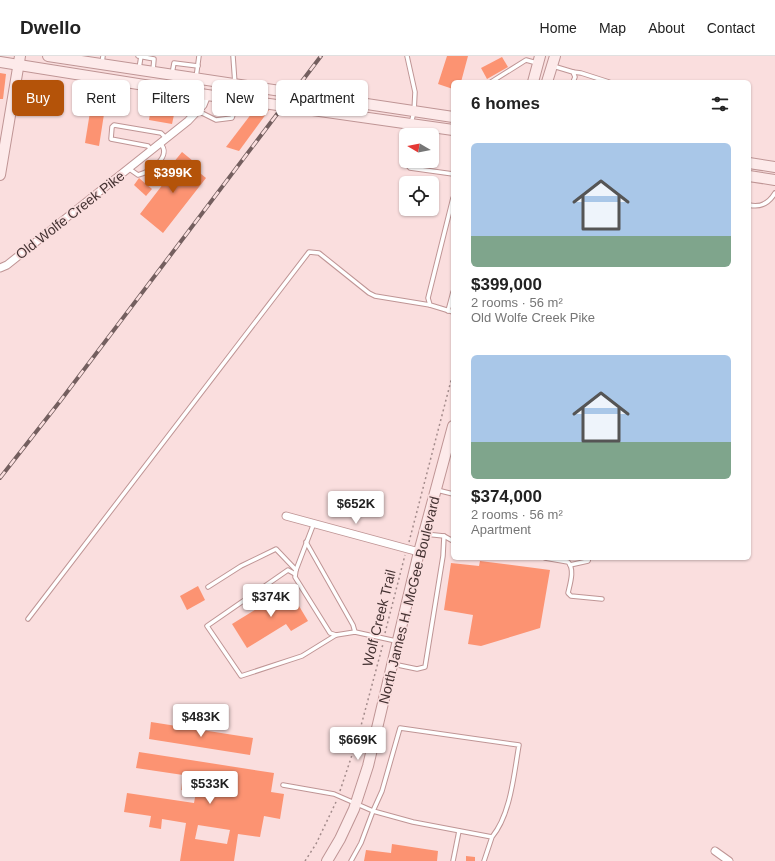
<!DOCTYPE html>
<html lang="en">
<head>
<meta charset="utf-8">
<style>
  :root { --surface:#fff; --page:#f2f2f2; --text:#222; --muted:#767676; --line:#e0e0e0; --accent:#b45309 }
  body { margin:0; font-family:Helvetica,sans-serif; background:var(--page); color:var(--text); height:100vh; display:flex; flex-direction:column; font-size:15px; white-space:nowrap }
  * { box-sizing:border-box; margin:0 }
  p { font-size:13px; color:var(--muted) }
  .icon { flex:none; width:22px; height:22px; fill:none; stroke:currentColor; stroke-width:2; stroke-linecap:round; stroke-linejoin:round }
  .map { position:relative; flex:1; overflow:hidden }
  .sheet { position:absolute; left:451px; top:24px; width:300px; height:480px; display:flex; flex-direction:column; background:var(--surface); border-radius:6px; box-shadow:0 1px 3px #0004 }
  .sheet>* { flex:none }
  .banner { position:absolute; left:12px; top:24px; width:379px; height:36px; display:flex; gap:8px }
  .needle { width:26px; rotate:280deg }
  .fabs { position:absolute; left:399px; top:72px; display:grid; gap:8px }
  .fabs a { display:grid; place-items:center; width:40px; height:40px; border-radius:6px; background:var(--surface); box-shadow:0 1px 3px #0004; font-size:20px }
  .price { position:absolute; translate:-50% -34px; padding:0 9px; border-radius:4px; background:#fff; color:#222; font-size:13px; line-height:26px; filter:drop-shadow(0 1px 2px #0008) }
  .price::after { content:''; position:absolute; left:50%; top:24px; width:12px; height:9px; margin-left:-6px; background:inherit; clip-path:polygon(0 0,100% 0,50% 100%) }
  .price.current { background:var(--accent); color:#fff }
  ul { padding:0; list-style:none }
  li { display:grid; align-content:center; gap:8px; height:212px; padding:0 20px }
  li span { display:grid; place-items:center; height:124px; border-radius:6px; color:#555 }
  li>.icon { margin-inline-start:auto }
  span .icon { width:72px; height:72px; fill:#fffc; stroke-width:1 }
  li b { font-size:17px }
  h2 { display:flex; justify-content:space-between; align-items:center; height:48px; padding:0 20px; font-size:17px }
  .tag { padding:0 14px; border-radius:6px; background:var(--surface); box-shadow:0 1px 3px #0004; font-size:14px; line-height:36px }
  .tag.current { background:var(--accent); color:#fff }
  header { display:flex; align-items:center; gap:24px; box-sizing:border-box; height:56px; padding:0 20px; background:var(--surface); border-bottom:1px solid var(--line) }
  header strong { font-size:19px }
  nav { display:flex; gap:22px; margin-inline-start:auto; font-size:14px }
  .map>svg:first-child { display:block }
</style>
</head>
<body>
<header>
<strong>Dwello</strong>
<nav><a>Home</a><a>Map</a><a>About</a><a>Contact</a></nav>
</header>
<div class="map">
<svg width="775" height="805" viewBox="0 0 775 805">
  <rect width="100%" height="100%" fill="#fadede"/>
  <g fill="#fc9372" fill-rule="evenodd">
    <path d="M447 0H468L461 26H453V33L438 28Z"/>
    <path d="M502 1 508 11 487 23 481 12Z"/>
    <path d="M0 17 6 18 3 43H0Z"/>
    <path d="M153 39 168 41 166 53 175 54 172 68 149 64Z"/>
    <path d="M255 53 269 54 239 95 226 91Z"/>
    <path d="M90 56 104 58 99 90 85 87Z"/>
    <path d="M182 96 193 105 190 109 206 122 163 177 140 158 177 110 173 107Z"/>
    <path d="M139 122 152 133 146 140 134 129Z"/>
    <path d="M480 505 550 514 540 572 481 590 468 588 473 559 444 554 451 507 479 510Z"/>
    <path d="M198 530 205 544 187 554 180 540Z"/>
    <path d="M287 530 308 565 291 575 286 568 247 592 232 568 271 544 269 541Z"/>
    <path d="M151 666 253 682 250 699 149 683Z"/>
    <path d="M139 696 274 717 271 736 284 738 280 763 264 760 260 781 238 778 234 805H180L186 767 162 763 161 773 149 771 151 760 124 756 127 737 194 747 196 736 181 734 183 719 136 712ZM198 769 230 774 227 788 195 783Z"/>
    <path d="M392 788 438 795 437 805H364L366 794 391 797Z"/>
    <path d="M466 800 475 801V805H466Z"/>
  </g>
  <g fill="none" stroke-linecap="round" stroke-linejoin="round">
    <g stroke="#bf9595" stroke-width="5.5">
      <g id="lane">
        <path d="M138 0 154 3 153 14"/>
        <path d="M233 0 235 28"/>
        <path d="M407 0 415 36 414 56 408 79"/>
        <path d="M102 7 103 0"/>
        <path d="M553 10 573 16 575 21 573 26"/>
        <path d="M139 13 141 0"/>
        <path d="M573 16 581 17 609 26"/>
        <path d="M172 18 174 7 198 10"/>
        <path d="M196 22 199 0"/>
        <path d="M491 26 526 4 537 7"/>
        <path d="M198 55 216 64 232 62 238 44"/>
        <path d="M406 91C404 99 403 105 410 112L453 118"/>
        <path d="M151 94 148 90 111 83 112 71 114 69 161 77 166 82"/>
        <path d="M128 112 138 119C150 116 173 100 160 87"/>
        <path d="M453 142 428 242 430 249 453 256"/>
        <path d="M749 149C761 152 769 147 775 137"/>
        <path d="M448 255 453 236"/>
        <path d="M437 434 453 438"/>
        <path d="M314 467 296 514 295 521 330 577 336 579 355 576 396 585"/>
        <path d="M425 478 444 480 453 485"/>
        <path d="M306 486 353 569 355 576"/>
        <path d="M545 502 568 506C575 513 570 528 568 537L571 540 602 543"/>
        <path d="M570 509 588 505 589 502"/>
        <path d="M295 518 288 514 207 570 241 620 302 600 336 579"/>
        <path d="M208 531 241 510 276 493 296 514"/>
        <path d="M28 563 309 196 319 197 369 237 375 240 430 249"/>
        <path d="M393 608 417 613 425 611 443 500 444 480"/>
        <path d="M283 729 334 738 373 755 361 787 351 805"/>
        <path d="M453 805 459 775"/>
        <path d="M484 805 492 781 413 766 373 755 382 735 400 672 519 689C514 717 511 758 492 781"/>
      </g>
    </g>
    <g stroke="#bf9595" stroke-width="9">
      <g id="street">
        <path d="M0 212 7 209 188 65 203 49 207 39"/>
        <path d="M286 460 419 496"/>
        <path d="M715 795 729 805"/>
      </g>
    </g>
    <g stroke="#bf9595" stroke-width="12">
      <g id="secondary">
        <path d="M48 0 453 61"/>
        <path d="M0 6 207 39 453 74"/>
        <path d="M533 26 540 0"/>
        <path d="M547 26 555 0"/>
        <path d="M749 107 775 111"/>
        <path d="M0 119 20 0"/>
        <path d="M749 120 775 124"/>
        <path d="M327 805 340 783 354 753 368 710 419 496 453 370"/>
      </g>
    </g>
    <g stroke="#a38b8b" stroke-width="1.5" stroke-dasharray="2 3" stroke-linecap="butt">
      <path d="M409 486 453 317"/>
      <path d="M385 577 405 499"/>
      <path d="M340 735 358 681 383 588"/>
      <path d="M305 805 316 788 336 746"/>
    </g>
    <use href="#lane" stroke="#fff" stroke-width="3.5"/>
    <use href="#street" stroke="#fff" stroke-width="7"/>
    <use href="#secondary" stroke="#fdeaea" stroke-width="10"/>
    <g stroke="#745f5f" stroke-width="4">
      <path id="rail" d="M0 422 61 344 321 0"/>
    </g>
    <use href="#rail" stroke="#fadede" stroke-width="2.5" stroke-dasharray="8" stroke-linecap="butt"/>
  </g>
  <g text-anchor="middle" stroke-width="3.5" stroke-linejoin="round" paint-order="stroke">
    <g font-size="14" fill="#443232" stroke="#fadede">
      <text transform="translate(70 159) rotate(-38)" y="5">Old Wolfe Creek Pike</text>
      <text transform="translate(409 544) rotate(-76)" y="5">North James H. McGee Boulevard</text>
      <text transform="translate(379 562) rotate(-76)" y="5">Wolf Creek Trail</text>
    </g>
  </g>
</svg>
<div class="fabs">
<a><svg class="needle" viewBox="-14 -14 28 28"><path d="M0-13l5 13h-10z" fill="#e53935"/><path d="M0 13l5-13h-10z" fill="#767676"/></svg></a>
<a><svg class="icon" aria-label="locate" viewBox="0 0 24 24"><circle cx="12" cy="12" r="6"/><path d="M12 2v4M12 18v4M2 12h4M18 12h4"/></svg></a>
</div>
<b class="price current" style="left:173px;top:138px">$399K</b>
<b class="price" style="left:356px;top:469px">$652K</b>
<b class="price" style="left:271px;top:562px">$374K</b>
<b class="price" style="left:201px;top:682px">$483K</b>
<b class="price" style="left:358px;top:705px">$669K</b>
<b class="price" style="left:210px;top:749px">$533K</b>
<div class="banner">
<a class="tag current">Buy</a>
<a class="tag">Rent</a>
<a class="tag">Filters</a>
<a class="tag">New</a>
<a class="tag">Apartment</a>
</div>
<section class="sheet">
<h2>6 homes<svg class="icon" aria-label="filters" viewBox="0 0 24 24"><path d="M4 7h16M4 17h16"/><circle cx="9" cy="7" r="2"/><circle cx="15" cy="17" r="2"/></svg></h2>
<ul>
<li><span style="background:linear-gradient(#a9c7e8 75%,#7fa58c 0)"><svg class="icon" aria-label="home" viewBox="0 0 24 24"><path d="M3 11l9-7 9 7M6 9v11h12V9"/></svg></span><div><b>$399,000</b><p>2 rooms · 56 m²</p><p>Old Wolfe Creek Pike</p></div></li>
<li><span style="background:linear-gradient(#a9c7e8 70%,#7fa58c 0)"><svg class="icon" aria-label="home" viewBox="0 0 24 24"><path d="M3 11l9-7 9 7M6 9v11h12V9"/></svg></span><div><b>$374,000</b><p>2 rooms · 56 m²</p><p>Apartment</p></div></li>
</ul>
</section>
</div>
</body>
</html>
